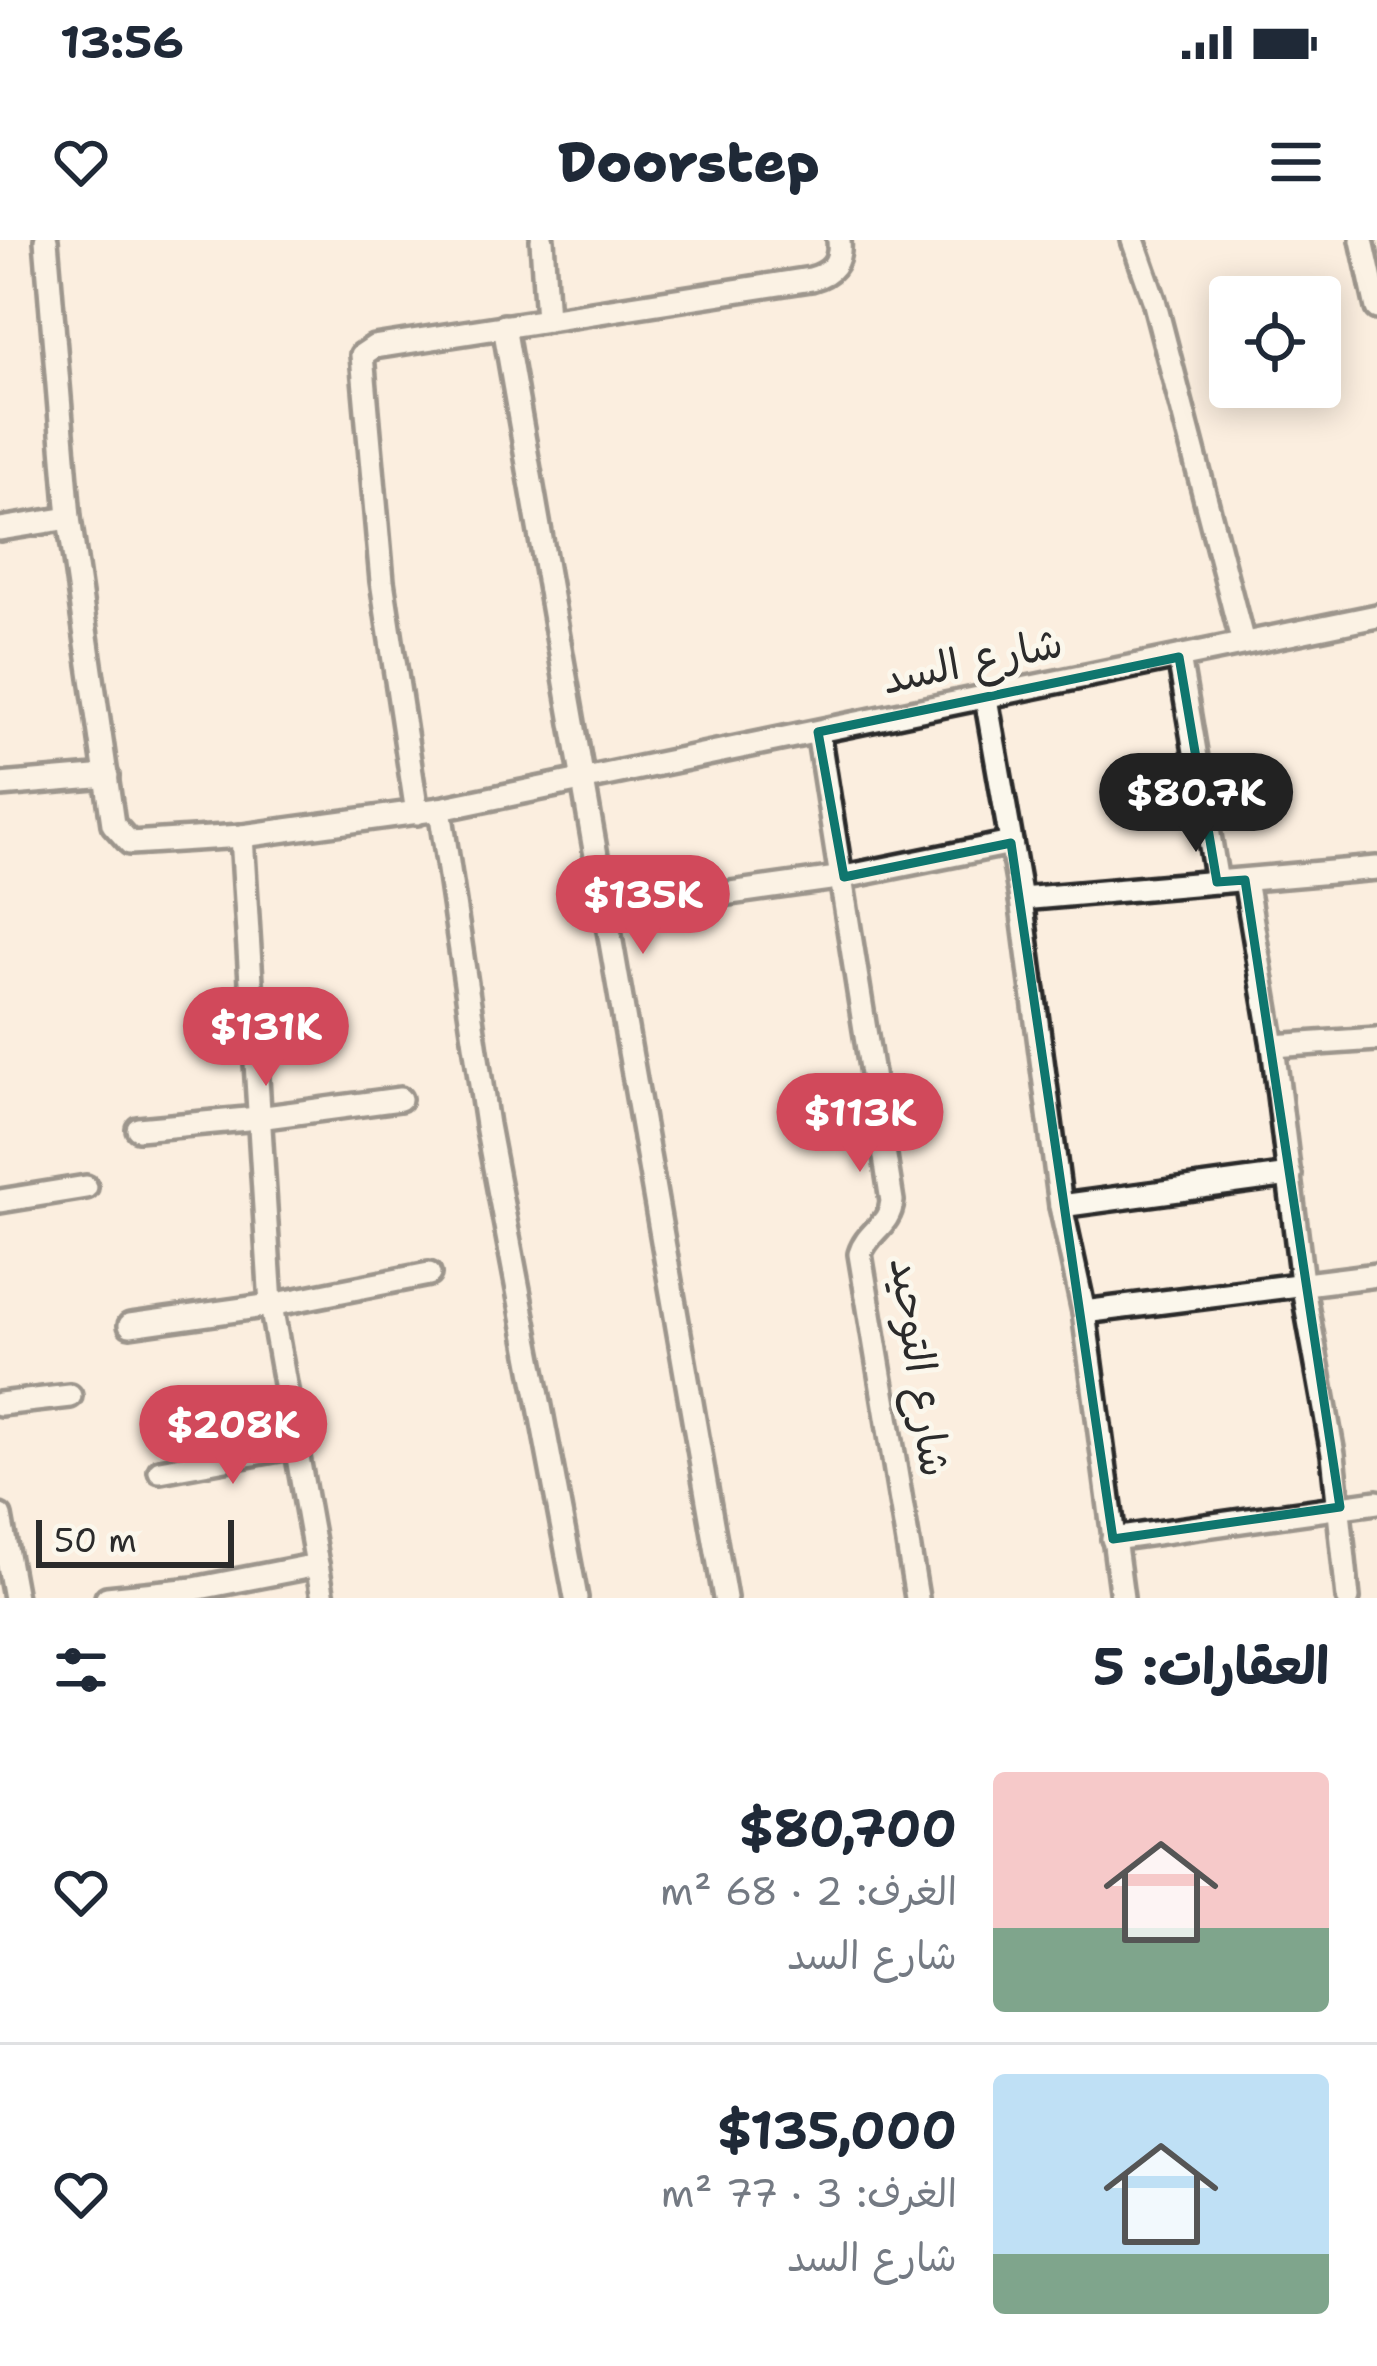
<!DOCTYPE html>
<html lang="ar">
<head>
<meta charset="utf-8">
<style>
  :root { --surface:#fff; --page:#f6f6f7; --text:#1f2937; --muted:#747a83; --line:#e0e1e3; --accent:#d1495b }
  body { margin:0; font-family:"Shantell Sans","Playpen Sans Arabic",sans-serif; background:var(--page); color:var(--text); direction:rtl; height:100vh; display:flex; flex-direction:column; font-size:45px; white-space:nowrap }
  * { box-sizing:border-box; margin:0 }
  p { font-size:39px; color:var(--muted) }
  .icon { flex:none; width:66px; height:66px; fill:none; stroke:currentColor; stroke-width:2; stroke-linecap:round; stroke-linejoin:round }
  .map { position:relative; height:1358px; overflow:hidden; direction:ltr }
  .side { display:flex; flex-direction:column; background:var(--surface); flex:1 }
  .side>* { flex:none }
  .tools { position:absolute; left:1209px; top:36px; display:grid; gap:24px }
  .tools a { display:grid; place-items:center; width:132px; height:132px; border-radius:12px; background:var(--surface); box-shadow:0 6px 30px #0003; font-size:60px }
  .scale { position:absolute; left:36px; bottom:30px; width:198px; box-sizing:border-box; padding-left:12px; border:6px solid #2b2b2b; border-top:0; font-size:33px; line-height:42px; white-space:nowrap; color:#2b2b2b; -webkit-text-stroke:9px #fbf7ec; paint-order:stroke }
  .price { position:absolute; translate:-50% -102px; padding:0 27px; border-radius:42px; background:var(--accent); color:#fff; font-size:39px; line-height:78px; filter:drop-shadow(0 3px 6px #0008) }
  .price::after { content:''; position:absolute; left:50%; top:72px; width:36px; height:27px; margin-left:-18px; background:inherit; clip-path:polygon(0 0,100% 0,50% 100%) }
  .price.on { background:#222; color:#fff }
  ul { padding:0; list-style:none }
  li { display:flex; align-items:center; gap:36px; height:300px; padding:0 48px }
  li+li { border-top:3px solid var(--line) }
  li span { display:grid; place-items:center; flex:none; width:336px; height:240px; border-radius:12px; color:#555 }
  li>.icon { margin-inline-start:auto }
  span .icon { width:144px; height:144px; fill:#fffc; stroke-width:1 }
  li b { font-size:51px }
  h2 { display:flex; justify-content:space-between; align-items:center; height:144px; padding:0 48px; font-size:51px }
  .status { display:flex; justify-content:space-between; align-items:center; height:84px; padding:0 60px; background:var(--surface); direction:ltr }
  .status svg { height:33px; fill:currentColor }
  header { display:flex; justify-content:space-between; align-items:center; height:156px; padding:0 48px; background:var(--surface); font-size:54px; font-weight:800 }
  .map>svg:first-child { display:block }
</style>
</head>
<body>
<div class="status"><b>13:56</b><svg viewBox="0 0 49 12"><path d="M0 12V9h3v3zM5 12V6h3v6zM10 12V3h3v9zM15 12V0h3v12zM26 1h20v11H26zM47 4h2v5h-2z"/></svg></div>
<header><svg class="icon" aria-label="menu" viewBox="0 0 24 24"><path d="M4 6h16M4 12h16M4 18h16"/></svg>Doorstep<svg class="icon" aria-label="heart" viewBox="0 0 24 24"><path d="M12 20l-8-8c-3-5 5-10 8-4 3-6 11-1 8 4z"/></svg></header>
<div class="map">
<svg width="1377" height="1358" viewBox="0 0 1377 1358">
  <rect width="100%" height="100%" fill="#fbeedf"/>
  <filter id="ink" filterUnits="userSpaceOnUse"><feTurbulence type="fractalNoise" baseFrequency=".00833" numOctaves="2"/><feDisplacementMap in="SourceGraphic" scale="24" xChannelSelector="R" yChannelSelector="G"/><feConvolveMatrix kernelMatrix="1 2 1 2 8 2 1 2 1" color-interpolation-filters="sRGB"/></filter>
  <g filter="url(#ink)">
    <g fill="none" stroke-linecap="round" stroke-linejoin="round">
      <g stroke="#2b2b2b" stroke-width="30">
        <g id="street">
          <path d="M46 0 69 278 113 584 130 603 242 596 440 569 1377 376"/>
          <path d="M542 0 547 80"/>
          <path d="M1133 0 1154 60 1243 403"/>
          <path d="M1362 0 1377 68"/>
          <path d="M504 86 725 1358"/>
          <path d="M0 289 69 278"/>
          <path d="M1179 417 1217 642"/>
          <path d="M986 458 1021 659 1061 966 1084 1072 1122 1358"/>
          <path d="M818 492 892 961C890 986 867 991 860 1014L917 1358"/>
          <path d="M0 545 107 536"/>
          <path d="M440 569 487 885 576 1358"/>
          <path d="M417 573 382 341 362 115 374 107 811 39C833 33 841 22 839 0"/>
          <path d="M242 596 271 1065 323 1358"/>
          <path d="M1245 640 1273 806 1302 1042 1333 1214 1348 1358"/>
          <path d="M688 659 844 637 1011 603"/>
          <path d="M1021 659 1377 628"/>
          <path d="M1273 806 1377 799"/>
          <path d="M138 889 258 878 400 859"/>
          <path d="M0 961 86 947"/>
          <path d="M1061 966 1290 935"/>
          <path d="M1084 1072 1377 1035"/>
          <path d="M130 1085 271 1065 429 1034"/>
          <path d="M0 1164 70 1156"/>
          <path d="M160 1231 296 1206"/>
          <path d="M0 1276 15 1358"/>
          <path d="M1113 1299 1377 1262"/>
          <path d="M107 1358 194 1349 317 1325"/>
        </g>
      </g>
      <use href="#street" stroke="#fbf7ec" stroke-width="21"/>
    </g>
  </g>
  <path d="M0 0H1377V1358H0ZM1179 417 1217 642 1245 640 1340 1267 1113 1299 1011 603 844 637 818 492Z" fill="#fbeedf" fill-opacity=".55" fill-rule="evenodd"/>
  <path fill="none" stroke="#0f766e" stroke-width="9" stroke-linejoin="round" d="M1179 417 1217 642 1245 640 1340 1267 1113 1299 1011 603 844 637 818 492Z"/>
  <g text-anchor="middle" stroke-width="10" stroke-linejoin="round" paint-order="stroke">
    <g font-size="42" fill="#2b2b2b" stroke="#fbf7ec">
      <text transform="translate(972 420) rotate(-12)" y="15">شارع السد</text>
      <text transform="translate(921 1127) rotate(82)" y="15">شارع التوحيد</text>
    </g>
  </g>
</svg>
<div class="tools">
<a><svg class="icon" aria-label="locate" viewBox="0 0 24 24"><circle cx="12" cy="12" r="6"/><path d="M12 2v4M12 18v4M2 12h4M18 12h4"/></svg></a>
</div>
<div class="scale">50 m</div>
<b class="price on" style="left:1196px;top:615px">$80.7K</b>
<b class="price" style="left:643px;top:717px">$135K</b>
<b class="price" style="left:266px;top:849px">$131K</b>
<b class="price" style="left:860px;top:935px">$113K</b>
<b class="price" style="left:233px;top:1247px">$208K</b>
</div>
<section class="side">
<h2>العقارات: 5<svg class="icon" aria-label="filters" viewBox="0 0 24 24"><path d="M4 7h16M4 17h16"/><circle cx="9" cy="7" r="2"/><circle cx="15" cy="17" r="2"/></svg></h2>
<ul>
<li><span style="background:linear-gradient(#f6c9c9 65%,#7fa58c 0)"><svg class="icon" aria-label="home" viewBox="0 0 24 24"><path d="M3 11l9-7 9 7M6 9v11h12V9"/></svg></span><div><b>$80,700</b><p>الغرف: 2 · 68 m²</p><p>شارع السد</p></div><svg class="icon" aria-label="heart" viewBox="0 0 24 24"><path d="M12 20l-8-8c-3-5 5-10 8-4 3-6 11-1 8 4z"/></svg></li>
<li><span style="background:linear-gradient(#bfe0f5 75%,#7fa58c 0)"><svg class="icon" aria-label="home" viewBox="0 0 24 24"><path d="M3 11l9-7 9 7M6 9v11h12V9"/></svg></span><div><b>$135,000</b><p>الغرف: 3 · 77 m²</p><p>شارع السد</p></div><svg class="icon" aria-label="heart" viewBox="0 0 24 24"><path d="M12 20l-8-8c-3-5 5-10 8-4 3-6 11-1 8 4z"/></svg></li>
</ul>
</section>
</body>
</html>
